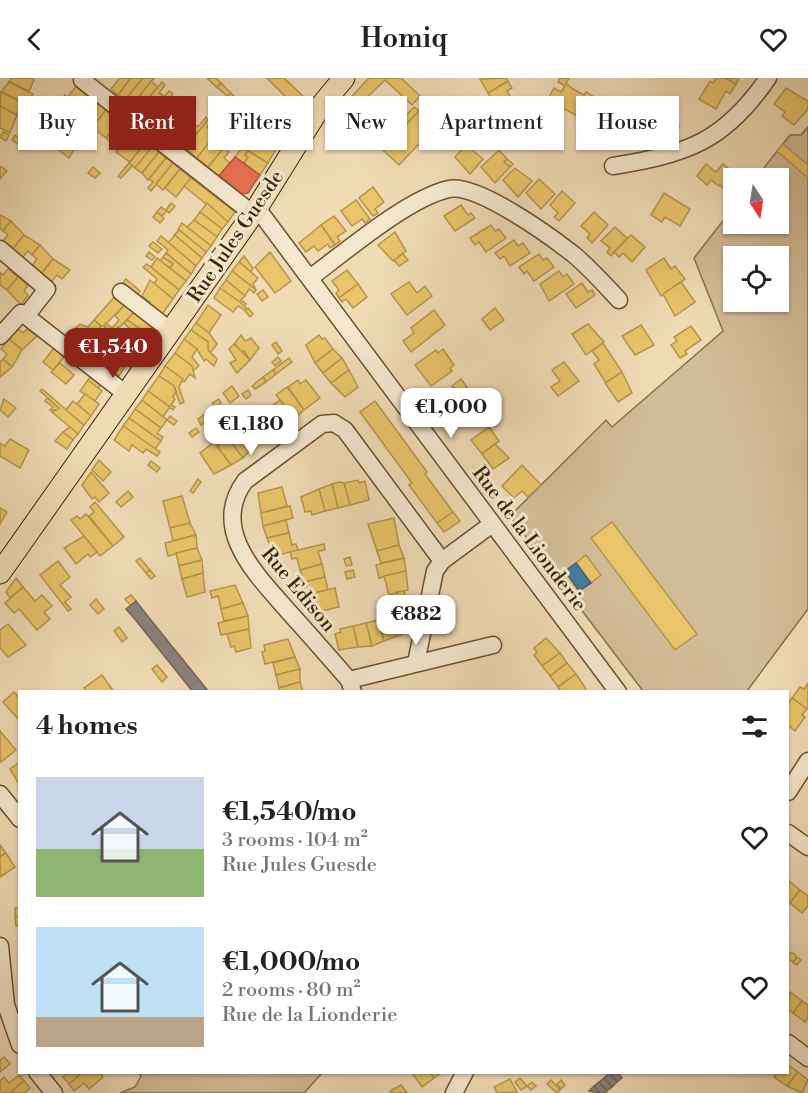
<!DOCTYPE html>
<html lang="en">
<head>
<meta charset="utf-8">
<style>
  :root { --surface:#fff; --page:#f2f2f2; --text:#222; --muted:#767676; --accent:#8f2418 }
  body { margin:0; font-family:"Libre Bodoni",serif; background:var(--page); color:var(--text); height:100vh; display:flex; flex-direction:column; font-size:22px; white-space:nowrap }
  * { box-sizing:border-box; margin:0 }
  p { font-size:20px; color:var(--muted) }
  .icon { flex:none; width:33px; height:33px; fill:none; stroke:currentColor; stroke-width:2; stroke-linecap:round; stroke-linejoin:round }
  .map { position:relative; flex:1; overflow:hidden }
  .details { position:absolute; left:18px; top:612px; width:771px; height:384px; display:flex; flex-direction:column; background:var(--surface); border-radius:0px; box-shadow:0 2px 4px #0004 }
  .details>* { flex:none }
  .banner { position:absolute; left:18px; top:18px; width:772px; height:54px; display:flex; gap:12px }
  .needle { width:39px; rotate:168deg }
  .tools { position:absolute; left:723px; top:90px; display:grid; gap:12px }
  .tools a { display:grid; place-items:center; width:66px; height:66px; border-radius:0px; background:var(--surface); box-shadow:0 2px 4px #0004; font-size:30px }
  .price { position:absolute; translate:-50% -51px; padding:0 14px; border-radius:12px; background:#fff; color:#222; font-size:20px; line-height:39px; filter:drop-shadow(0 2px 3px #0008) }
  .price::after { content:''; position:absolute; left:50%; top:36px; width:18px; height:14px; margin-left:-9px; background:inherit; clip-path:polygon(0 0,100% 0,50% 100%) }
  .price.current { background:var(--accent); color:#fff }
  ul { padding:0; list-style:none }
  li { display:flex; align-items:center; gap:18px; height:150px; padding:0 18px }
  li span { display:grid; place-items:center; flex:none; width:168px; height:120px; border-radius:0px; color:#555 }
  li>.icon { margin-inline-start:auto }
  span .icon { width:72px; height:72px; fill:#fffc; stroke-width:1 }
  li b { font-size:26px }
  h2 { display:flex; justify-content:space-between; align-items:center; height:72px; padding:0 18px; font-size:26px }
  .tag { padding:0 21px; border-radius:0px; background:var(--surface); box-shadow:0 2px 4px #0004; font-size:21px; line-height:54px }
  .tag.current { background:var(--accent); color:#fff }
  header { display:flex; justify-content:space-between; align-items:center; height:78px; padding:0 18px; background:var(--surface); font-size:27px; font-weight:600 }
  .map>svg:first-child { display:block }
</style>
</head>
<body>
<header><svg class="icon" aria-label="back" viewBox="0 0 24 24"><path d="M15 5l-7 7 7 7"/></svg>Homiq<svg class="icon" aria-label="heart" viewBox="0 0 24 24"><path d="M12 20l-8-8c-3-5 5-10 8-4 3-6 11-1 8 4z"/></svg></header>
<div class="map">
<svg width="808" height="1015" viewBox="0 0 808 1015">
  <rect width="100%" height="100%" fill="#f0dbb5"/>
  <filter id="stains"><feTurbulence type="fractalNoise" baseFrequency=".00333" numOctaves="4"/><feColorMatrix values="0 0 0 0 .2 0 0 0 0 .09 0 0 0 0 .02 0 0 0 .5 -.17"/></filter>
  <radialGradient id="worn" r=".72"><stop offset=".6" stop-color="#630" stop-opacity="0"/><stop offset="1" stop-color="#630" stop-opacity=".3"/></radialGradient>
  <g fill="#d2bc97" stroke="#88724e" stroke-width="1.5" fill-rule="evenodd">
    <path d="M808 49V531L747 613H643L510 438 606 342 612 349 723 253 694 180 733 130 734 146H778V100H756L790 57H801ZM734 178H778V224H734Z"/>
    <path d="M139 995H322L304 1015H120L135 1009 141 998Z"/>
  </g>
  <g fill="#e9c46a" stroke="#b5954c" stroke-width="1.5">
    <path d="M11 0H31L34 2 29 13 9 4Z"/>
    <path d="M120 0H131L118 17 111 11Z"/>
    <path d="M131 0H143L125 22 118 17Z"/>
    <path d="M143 0H154L132 28 125 22Z"/>
    <path d="M207 0H216L221 5 217 10Z"/>
    <path d="M267 0H284L307 22 300 33Z"/>
    <path d="M369 0H401L420 18 412 27 385 2 359 27 374 42 370 46 381 57 384 55 391 62 383 72 340 31Z"/>
    <path d="M506 0 508 3 488 15 480 1Z"/>
    <path d="M560 0H569L566 5 573 11 584 17 586 14 593 18 590 25 600 31 592 47 548 21 554 10 561 14 565 8 558 4Z"/>
    <path d="M716 0H725L736 6 730 16 726 13 716 31 699 21 710 3 713 5Z"/>
    <path d="M725 0H739L736 6Z"/>
    <path d="M151 3 158 9 138 33 132 28Z"/>
    <path d="M508 3 512 10 507 13 511 20 496 28 488 15Z"/>
    <path d="M9 4 33 16 27 26 1 14Z"/>
    <path d="M162 4 165 7 159 15 163 17 146 39 138 33Z"/>
    <path d="M221 5 231 15 228 19 217 9Z"/>
    <path d="M76 8 87 18 71 35 58 25 65 17 67 20Z"/>
    <path d="M786 10 808 23V31L794 47 782 38 785 34 774 26Z"/>
    <path d="M169 13 173 16 151 43 146 39Z"/>
    <path d="M1 14 23 25 17 37 0 28Z"/>
    <path d="M231 15 242 26 237 31 226 20Z"/>
    <path d="M87 18 94 23 79 41 71 35Z"/>
    <path d="M263 19 296 41 288 52 256 29Z"/>
    <path d="M94 23 106 32 90 53 77 43Z"/>
    <path d="M167 24 178 33 163 53 151 43Z"/>
    <path d="M440 24 444 29 448 26 462 39 449 53 429 35Z"/>
    <path d="M0 28 17 37 10 55 0 50Z"/>
    <path d="M256 29 264 36 261 38 274 50 271 53 282 62 276 71 263 62 266 58 252 47 257 41 251 35Z"/>
    <path d="M414 29 419 33 406 46 402 42Z"/>
    <path d="M676 31 679 50 666 52 667 57 653 60 650 44 657 43 655 34Z"/>
    <path d="M106 32 120 43 106 60 96 52 92 57 88 55Z"/>
    <path d="M178 33 190 42 174 62 163 53Z"/>
    <path d="M419 33 436 48 399 87 383 72Z"/>
    <path d="M65 36 68 38 57 51 54 49Z"/>
    <path d="M642 36 643 45 650 44 653 60 645 61 644 56 624 59 621 40Z"/>
    <path d="M206 39 208 42 185 70 174 62 190 42 198 49Z"/>
    <path d="M208 42 211 44 207 49 216 56 197 80 185 70Z"/>
    <path d="M120 43 133 53 119 71 106 60Z"/>
    <path d="M342 43 350 50 344 56 337 49Z"/>
    <path d="M374 43 385 54 381 57 370 46Z"/>
    <path d="M40 49 51 57 47 62 36 54Z"/>
    <path d="M133 53 146 64 130 84 116 74Z"/>
    <path d="M3 54 9 57 6 63 0 59Z"/>
    <path d="M249 54 276 71 268 85 242 69 243 66 250 70 256 63 247 58Z"/>
    <path d="M15 57 26 65 23 69 12 62Z"/>
    <path d="M212 60 224 70 208 89 197 80Z"/>
    <path d="M60 63 73 73 69 80 55 69Z"/>
    <path d="M146 64 152 69 135 90 129 85Z"/>
    <path d="M227 66 229 67 226 71 229 74 224 80 230 85 219 98 208 89Z"/>
    <path d="M783 66 808 87V100L777 73Z"/>
    <path d="M466 67 483 81 470 96 455 79Z"/>
    <path d="M152 69 159 74 142 95 135 90Z"/>
    <path d="M242 69 248 73 245 77 248 79 244 85 235 79Z"/>
    <path d="M499 72 507 81 504 84 510 89 495 105 481 89Z"/>
    <path d="M248 73 268 85 260 97 244 85 248 79 245 77Z"/>
    <path d="M159 74 166 80 148 102 142 95Z"/>
    <path d="M166 80 173 85 151 113 148 110 153 104 149 101Z"/>
    <path d="M507 81 513 86 510 89 504 84Z"/>
    <path d="M129 85 132 88 121 100 118 98Z"/>
    <path d="M173 85 180 91 163 112 156 106Z"/>
    <path d="M706 86 716 94 723 86 741 100H734V112L729 117 720 107 719 108 711 102 707 107 697 98Z"/>
    <path d="M0 88 7 93 0 101Z"/>
    <path d="M93 89 100 95 95 100 88 95Z"/>
    <path d="M515 90 532 103 518 119 503 102Z"/>
    <path d="M180 91 191 100 176 119 165 110Z"/>
    <path d="M191 100 235 134 228 144 184 108Z"/>
    <path d="M539 101 555 116 541 131 526 115Z"/>
    <path d="M373 109 384 124 375 131 378 135 373 138 359 120Z"/>
    <path d="M562 113 575 125 559 143 554 139 558 135 550 127Z"/>
    <path d="M664 115 690 131 680 148 665 139 662 144 651 137Z"/>
    <path d="M356 122 370 141 365 145 362 141 352 148 341 133Z"/>
    <path d="M171 125 175 128 169 135 166 132Z"/>
    <path d="M207 125 228 144 222 151 200 134Z"/>
    <path d="M461 127 468 137 471 135 475 140 455 153 444 138Z"/>
    <path d="M161 129 167 133 162 138 157 134Z"/>
    <path d="M157 134 164 140 160 145 153 139Z"/>
    <path d="M200 134 222 151 217 159 194 142Z"/>
    <path d="M594 134 608 147 592 165 587 160 590 156 581 148Z"/>
    <path d="M0 137 11 143 3 153 0 150Z"/>
    <path d="M334 138 346 153 337 159 340 163 335 167 321 147Z"/>
    <path d="M194 142 217 159 211 168 187 149Z"/>
    <path d="M11 143 24 157 12 172 2 164 8 157 3 153Z"/>
    <path d="M182 145 211 168 206 174 178 151Z"/>
    <path d="M321 147 335 167 330 170 328 166 318 173 314 168 306 174 299 165Z"/>
    <path d="M491 147 495 153 499 151 506 160 486 174 479 164 475 167 470 160Z"/>
    <path d="M615 149 627 160 611 178 607 174 610 170 601 163Z"/>
    <path d="M179 152 206 174 202 180 174 157Z"/>
    <path d="M395 154 406 173 393 183 378 167Z"/>
    <path d="M24 157 40 167 32 177 28 173 22 180 12 172Z"/>
    <path d="M175 157 202 180 196 188 168 165Z"/>
    <path d="M631 157 645 169 632 184 623 175 619 179 614 174Z"/>
    <path d="M161 158 196 188 191 196 166 175 168 172 157 163Z"/>
    <path d="M514 162 518 168 523 165 530 175 510 188 504 178 500 181 495 175Z"/>
    <path d="M153 164 162 171 158 175 149 168Z"/>
    <path d="M40 167 53 181 41 196 32 188 37 181 32 177Z"/>
    <path d="M149 174 155 179 152 182 146 178Z"/>
    <path d="M270 174 291 203 275 215 255 189Z"/>
    <path d="M166 175 191 196 186 203 170 190 173 186 163 179Z"/>
    <path d="M403 176 408 182 399 188 394 182Z"/>
    <path d="M539 176 543 182 547 180 554 189 534 203 527 193 524 196 519 189Z"/>
    <path d="M244 178 253 190 251 194 239 184Z"/>
    <path d="M163 179 173 186 170 190 160 183Z"/>
    <path d="M157 180 186 203 179 212 151 189Z"/>
    <path d="M664 180 671 191 675 188 685 201 661 218 646 192Z"/>
    <path d="M53 181 70 192 62 201 57 197 51 204 41 196Z"/>
    <path d="M239 184 258 200 253 206 256 212 232 193Z"/>
    <path d="M147 186 179 212 173 221 154 206 157 201 143 189Z"/>
    <path d="M8 191 18 199 7 212 0 207V194L3 197Z"/>
    <path d="M347 192 358 206 339 220 336 215 339 212 332 203Z"/>
    <path d="M232 193 256 212 254 215 249 211 245 218 226 202Z"/>
    <path d="M559 193 563 199 567 196 574 206 549 223 540 206Z"/>
    <path d="M18 199 28 207 24 213 28 217 21 227 7 212Z"/>
    <path d="M126 201 140 213 136 219 121 207Z"/>
    <path d="M150 202 173 221 161 238 147 227 150 224 142 218Z"/>
    <path d="M226 202 245 218 241 222 246 226 244 229 220 210Z"/>
    <path d="M409 204 417 215 425 208 432 218 407 237 391 216Z"/>
    <path d="M681 204 695 224 675 238 663 216Z"/>
    <path d="M582 205 588 214 592 212 595 217 576 230 566 216Z"/>
    <path d="M358 206 367 219 353 230 346 221 342 224 339 220Z"/>
    <path d="M220 210 240 224 246 230 244 232 238 228 233 234 214 220Z"/>
    <path d="M263 212 268 219 262 223 257 216Z"/>
    <path d="M117 216 127 224 104 248H101L94 242Z"/>
    <path d="M127 224 136 232 113 256 104 248 106 245 112 250 119 242 115 238Z"/>
    <path d="M208 227 221 237 209 255 196 245Z"/>
    <path d="M248 230 253 236 250 239 245 233Z"/>
    <path d="M495 230 504 242 490 252 482 241Z"/>
    <path d="M136 232 155 246 148 256 127 242Z"/>
    <path d="M434 232 445 247 411 274 403 263 414 255 411 250Z"/>
    <path d="M94 242 101 248 95 256 114 274 121 266 134 275 119 298 75 260 78 257 73 252 80 246 88 249Z"/>
    <path d="M127 242 148 256 141 266 127 256 130 251 124 245Z"/>
    <path d="M196 245 209 255 217 266 211 274 208 272V264L191 252Z"/>
    <path d="M588 246 604 264 586 277 572 256Z"/>
    <path d="M641 247 654 267 635 277 622 258Z"/>
    <path d="M691 248 701 262 685 273 687 276 680 280 671 267 677 263 674 259Z"/>
    <path d="M118 249 141 266 134 275 113 261 116 258 113 256Z"/>
    <path d="M18 251 23 255 27 251 37 258 22 272 9 261Z"/>
    <path d="M191 252 208 264V272L217 281 214 288 206 281 204 283 197 271 184 261Z"/>
    <path d="M241 257 245 263 251 260 259 270 250 282 244 273 240 275 235 265Z"/>
    <path d="M319 257 322 261 325 260 333 271 315 285 306 267Z"/>
    <path d="M9 261 22 272 12 289 3 281 7 276 1 271Z"/>
    <path d="M184 261 197 271 192 279 199 288 194 292 175 275Z"/>
    <path d="M276 264 282 273 278 276 272 267Z"/>
    <path d="M603 265 622 294 606 305 594 286 599 282 592 273Z"/>
    <path d="M234 266 250 282 237 295 230 285 236 282 229 271Z"/>
    <path d="M54 270 64 279 53 292 43 284Z"/>
    <path d="M333 271 342 280 323 295 315 285Z"/>
    <path d="M443 271 454 287 450 290 452 293 431 308 415 287 436 272 438 275Z"/>
    <path d="M175 275 192 288 195 300 190 296 184 304 165 288Z"/>
    <path d="M278 279 281 283 275 288 272 284Z"/>
    <path d="M289 280 292 284 276 296 273 292Z"/>
    <path d="M342 280 349 292 331 305 323 295Z"/>
    <path d="M3 281 12 289 0 299V284Z"/>
    <path d="M564 284 579 303 558 318 551 309 560 303 552 292Z"/>
    <path d="M60 285 74 297 66 306 51 294Z"/>
    <path d="M165 288 183 301 179 309 184 324 180 326 174 308 159 298Z"/>
    <path d="M273 292 276 296 266 304 263 299Z"/>
    <path d="M349 292 358 309 345 319 331 305Z"/>
    <path d="M622 294 632 315 618 324 605 305Z"/>
    <path d="M92 297 102 305 98 310 88 302Z"/>
    <path d="M159 298 174 308 176 314 173 319 175 321 171 327 175 329 173 332 148 313Z"/>
    <path d="M263 299 266 304 255 311 252 308Z"/>
    <path d="M461 301 467 309 458 315 452 308Z"/>
    <path d="M88 302 102 313 95 323 80 313Z"/>
    <path d="M298 302 300 306 306 302 320 320 304 332 288 309Z"/>
    <path d="M232 308 239 318 230 325 223 315Z"/>
    <path d="M287 309 304 332 294 341 276 317Z"/>
    <path d="M455 310 458 315 465 311 471 319 450 334 439 318Z"/>
    <path d="M42 311 84 347 78 356 52 334 59 330 40 313Z"/>
    <path d="M248 312 251 317 246 321 242 316Z"/>
    <path d="M148 313 170 329 163 339 142 322Z"/>
    <path d="M85 316 99 326 91 338 77 326Z"/>
    <path d="M47 320 59 330 57 332H50L53 329 45 323Z"/>
    <path d="M4 321 16 330 8 339 0 332Z"/>
    <path d="M219 321 221 325 215 329 212 325Z"/>
    <path d="M142 322 167 342 161 350 135 331Z"/>
    <path d="M280 322 294 341 282 348 269 330Z"/>
    <path d="M73 323 91 338 84 347 66 332Z"/>
    <path d="M375 323 427 394 425 396 453 434 437 445 409 407 412 405 360 334Z"/>
    <path d="M464 323 476 339 462 349 450 334Z"/>
    <path d="M269 330 282 348 266 357 250 337 255 333 259 338Z"/>
    <path d="M135 331 161 350 157 355 163 359 161 363 129 340Z"/>
    <path d="M222 331 226 335 220 340 216 335Z"/>
    <path d="M209 333 213 338 201 347 198 341Z"/>
    <path d="M170 338 177 343 174 347 167 342Z"/>
    <path d="M129 340 161 363 155 371 123 348Z"/>
    <path d="M254 341 266 357 252 370 239 352Z"/>
    <path d="M123 348 160 374 157 378 146 371 143 375 132 367 129 373 114 362Z"/>
    <path d="M235 348 252 370 243 380 224 356Z"/>
    <path d="M70 349 78 356 73 362 63 354Z"/>
    <path d="M489 349 499 363 482 376 471 362Z"/>
    <path d="M196 350 199 354 192 359 189 355Z"/>
    <path d="M63 354 73 362 67 371 55 363Z"/>
    <path d="M228 360 243 380 231 387 217 368Z"/>
    <path d="M10 361 29 372 20 390 0 378V365L5 368Z"/>
    <path d="M214 364 231 387 214 396 200 375Z"/>
    <path d="M495 366 509 380 493 391 482 376Z"/>
    <path d="M99 382 111 394 103 403 92 392Z"/>
    <path d="M151 383 160 390 157 394 148 387Z"/>
    <path d="M522 387 541 407 528 419 522 413 514 420 502 408Z"/>
    <path d="M91 394 109 415 99 424 95 419 92 421 82 407Z"/>
    <path d="M198 401 201 404 193 415 190 413Z"/>
    <path d="M358 402 359 405 365 403 369 422 350 427 344 405Z"/>
    <path d="M339 404 344 405 350 427 338 430 332 406Z"/>
    <path d="M332 406 338 430 325 433 319 411Z"/>
    <path d="M282 409 287 428 261 435 258 415Z"/>
    <path d="M319 411 325 433 312 437 311 433 305 434 301 419Z"/>
    <path d="M128 413 133 419 121 429 116 424Z"/>
    <path d="M182 418 190 445 170 450 163 423Z"/>
    <path d="M95 424 124 459 113 468 89 438 94 434 90 429Z"/>
    <path d="M290 428 293 440 263 448 261 435Z"/>
    <path d="M0 430 7 434 0 446Z"/>
    <path d="M453 434 460 443 444 454 437 445Z"/>
    <path d="M86 436 113 468 100 478 71 442 77 438 80 441Z"/>
    <path d="M394 440 399 467 377 473 368 446Z"/>
    <path d="M286 442 289 455 267 460 263 448Z"/>
    <path d="M612 444 697 556 675 572 591 460Z"/>
    <path d="M190 445 196 457 173 463 170 450Z"/>
    <path d="M289 455 292 467 296 466 298 472 274 478 267 460Z"/>
    <path d="M196 457 197 470 168 478 165 465Z"/>
    <path d="M84 458 97 474 90 479 88 476 76 486 64 470Z"/>
    <path d="M324 466 325 472 318 473 322 486 300 492 297 480 292 481 290 474Z"/>
    <path d="M399 467 404 480 381 485 377 473Z"/>
    <path d="M197 470 202 482 179 488 176 475Z"/>
    <path d="M586 477 601 497 591 505 576 485Z"/>
    <path d="M350 479 352 487 346 488 344 481Z"/>
    <path d="M140 480 150 492 146 495 136 483Z"/>
    <path d="M404 480 406 493 379 500 376 487Z"/>
    <path d="M202 482 203 495 182 501 179 488Z"/>
    <path d="M58 483 70 499 60 507 71 519 65 524 71 531 68 533 40 497Z"/>
    <path d="M322 486 325 499 296 506 295 499 302 497 300 492Z"/>
    <path d="M150 492 155 498 151 501 146 495Z"/>
    <path d="M353 492 355 499 347 501 345 494Z"/>
    <path d="M406 493 408 512 389 517 384 498Z"/>
    <path d="M565 493 579 513 571 519 557 500Z"/>
    <path d="M203 495 205 514 187 519 182 501Z"/>
    <path d="M325 499 328 512 306 517 305 512 298 513 296 506Z"/>
    <path d="M16 500 23 509 10 520 6 514Z"/>
    <path d="M235 507 243 525 221 531 218 518 212 520 210 513Z"/>
    <path d="M23 509 35 523 42 517 52 528 44 534 50 541 37 552 19 531 14 535 5 525Z"/>
    <path d="M335 510 339 529 313 535 306 517Z"/>
    <path d="M404 513 405 517 398 519 397 514Z"/>
    <path d="M131 517 136 523 131 528 125 521Z"/>
    <path d="M96 521 104 531 98 536 90 527Z"/>
    <path d="M243 525 248 538 224 543 221 531Z"/>
    <path d="M399 530 403 556 384 563 377 536Z"/>
    <path d="M248 538 249 551 221 557 218 545Z"/>
    <path d="M378 542 384 563 372 568 366 545Z"/>
    <path d="M366 545 372 568 358 569 353 548Z"/>
    <path d="M8 546 26 567 8 579 0 570V552Z"/>
    <path d="M353 548 358 569 339 572 335 556 341 554 340 551Z"/>
    <path d="M119 549 127 560 122 564 114 553Z"/>
    <path d="M249 551 251 570 236 574 234 568 231 569 227 556Z"/>
    <path d="M546 560 560 575 542 588 534 577 537 574 534 570Z"/>
    <path d="M288 561 295 579 265 586 262 574 265 573 264 567Z"/>
    <path d="M560 575 567 585 550 598 542 588Z"/>
    <path d="M295 579 300 591 276 597 273 585Z"/>
    <path d="M567 585 576 596 558 609 550 598Z"/>
    <path d="M157 587 167 599 162 604 152 591Z"/>
    <path d="M300 591V604L279 610 276 597Z"/>
    <path d="M576 596 586 611 583 614H561L558 609Z"/>
    <path d="M102 597 114 614H87L84 610Z"/>
    <path d="M300 604 303 614H280L279 610Z"/>
    <path d="M808 605V630L807 631 792 620 800 609 804 611Z"/>
    <path d="M14 614 20 621V643L3 624Z"/>
    <path d="M792 620 807 631 802 637 805 639 795 653 788 647V626Z"/>
    <path d="M0 653 16 672 1 684 0 682Z"/>
    <path d="M20 684V708L10 691Z"/>
    <path d="M0 767 6 775 0 779Z"/>
    <path d="M6 775 15 789 0 799V779Z"/>
    <path d="M788 802 800 812 790 825 788 823Z"/>
    <path d="M800 812 808 818V828L802 835 790 825Z"/>
    <path d="M20 829V838L15 839V830Z"/>
    <path d="M20 838V848H16L15 839Z"/>
    <circle cx="792" cy="879" r="4"/>
    <path d="M797 879 801 882 797 887 793 885Z"/>
    <path d="M790 914 802 923 793 935 788 931Z"/>
    <path d="M802 923 808 927V940L805 944 793 935Z"/>
    <path d="M4 979 10 986 0 994V982Z"/>
    <path d="M788 987 798 994 787 1008 774 999 777 994H788Z"/>
    <path d="M69 994H83L69 1006 63 999Z"/>
    <path d="M83 994H100L103 999 89 1011 84 1005 74 1013 69 1006Z"/>
    <path d="M430 994 434 1000 422 1009 412 995Z"/>
    <path d="M430 994H443L434 1000Z"/>
    <path d="M798 994 808 1002 802 1015 787 1008Z"/>
    <path d="M19 997 24 1003 10 1015H0V1003L4 999 9 1005Z"/>
    <path d="M520 1000 527 1008 521 1012 515 1004Z"/>
    <path d="M510 1001 517 1014 497 1015 494 1009Z"/>
    <path d="M551 1002 560 1012 557 1015 547 1006Z"/>
    <path d="M561 1002 565 1007 561 1011 557 1006Z"/>
    <path d="M24 1003 30 1010 24 1015H10Z"/>
    <path d="M532 1004 536 1008 531 1012 527 1008Z"/>
    <path d="M401 1007 407 1015H391L390 1013Z"/>
  </g>
  <path fill="#e76f51" stroke="#b4593a" stroke-width="1.5" d="M235 79 260 97 248 115 242 116 219 98Z"/>
  <path fill="#457b9d" stroke="#43626f" stroke-width="1.5" d="M576 485 591 505 579 513 565 493Z"/>
  <g fill="#8a817c" stroke="#736658" stroke-width="1.5">
    <path d="M136 523 150 541 209 614H193L134 540 126 531Z"/>
    <path d="M617 994 622 1000 617 1004 609 995Z"/>
    <path d="M609 995 617 1004 612 1009 604 1000Z"/>
    <path d="M604 1000 612 1009 607 1013 599 1004Z"/>
    <path d="M599 1004 607 1013 605 1015H600L594 1008Z"/>
    <path d="M594 1008 600 1015 589 1013Z"/>
  </g>
  <g fill="none" stroke-linecap="round" stroke-linejoin="round">
    <g stroke="#6a5431" stroke-width="19">
      <g id="minor">
        <path d="M82 2 253 136"/>
        <path d="M613 88C687 76 724 64 768 0"/>
        <path d="M257 130 618 614"/>
        <path d="M0 171 47 211 26 238 21 235 0 258"/>
        <path d="M310 200C345 174 408 120 449 111 477 105 550 158 573 176 590 190 604 206 619 222"/>
        <path d="M121 214 171 253"/>
        <path d="M26 238 126 316"/>
        <path d="M416 585 435 493 442 483 492 446"/>
        <path d="M349 602 493 567"/>
        <path d="M353 614 349 602C329 579 309 556 288 533 258 498 209 452 245 403L322 346 334 345 345 352 442 483"/>
        <path d="M788 714 808 683"/>
        <path d="M0 716 20 741"/>
        <path d="M788 755 808 769"/>
        <path d="M0 868 6 927 20 967"/>
        <path d="M788 965 808 980"/>
        <path d="M37 994 54 1015"/>
        <path d="M454 1015 465 994"/>
      </g>
    </g>
    <g stroke="#3d2705" stroke-width="23">
      <path id="major" d="M0 495 257 130 320 29 344 0"/>
    </g>
    <use href="#minor" stroke="#f5e8cf" stroke-width="16"/>
    <use href="#major" stroke="#f0dbb5" stroke-width="21"/>
  </g>
  <g text-anchor="middle" stroke-width="6" stroke-linejoin="round" paint-order="stroke">
    <g font-size="20" fill="#3d2705" stroke="#f5e8cf">
      <text transform="translate(235 158) rotate(-56)" y="7">Rue Jules Guesde</text>
      <text transform="translate(530 460) rotate(53)" y="7">Rue de la Lionderie</text>
      <text transform="translate(299 511) rotate(50)" y="7">Rue Edison</text>
    </g>
  </g>
  <rect width="100%" height="100%" filter="url(#stains)"/>
  <rect width="100%" height="100%" fill="url(#worn)"/>
</svg>
<div class="tools">
<a><svg class="needle" viewBox="-14 -14 28 28"><path d="M0-13l5 13h-10z" fill="#e53935"/><path d="M0 13l5-13h-10z" fill="#767676"/></svg></a>
<a><svg class="icon" aria-label="locate" viewBox="0 0 24 24"><circle cx="12" cy="12" r="6"/><path d="M12 2v4M12 18v4M2 12h4M18 12h4"/></svg></a>
</div>
<b class="price current" style="left:113px;top:301px">€1,540</b>
<b class="price" style="left:451px;top:361px">€1,000</b>
<b class="price" style="left:251px;top:378px">€1,180</b>
<b class="price" style="left:416px;top:568px">€882</b>
<div class="banner">
<a class="tag">Buy</a>
<a class="tag current">Rent</a>
<a class="tag">Filters</a>
<a class="tag">New</a>
<a class="tag">Apartment</a>
<a class="tag">House</a>
</div>
<section class="details">
<h2>4 homes<svg class="icon" aria-label="filters" viewBox="0 0 24 24"><path d="M4 7h16M4 17h16"/><circle cx="9" cy="7" r="2"/><circle cx="15" cy="17" r="2"/></svg></h2>
<ul>
<li><span style="background:linear-gradient(#c9d6e8 60%,#8fb573 0)"><svg class="icon" aria-label="home" viewBox="0 0 24 24"><path d="M3 11l9-7 9 7M6 9v11h12V9"/></svg></span><div><b>€1,540/mo</b><p>3 rooms · 104 m²</p><p>Rue Jules Guesde</p></div><svg class="icon" aria-label="heart" viewBox="0 0 24 24"><path d="M12 20l-8-8c-3-5 5-10 8-4 3-6 11-1 8 4z"/></svg></li>
<li><span style="background:linear-gradient(#bfe0f5 75%,#b9a48a 0)"><svg class="icon" aria-label="home" viewBox="0 0 24 24"><path d="M3 11l9-7 9 7M6 9v11h12V9"/></svg></span><div><b>€1,000/mo</b><p>2 rooms · 80 m²</p><p>Rue de la Lionderie</p></div><svg class="icon" aria-label="heart" viewBox="0 0 24 24"><path d="M12 20l-8-8c-3-5 5-10 8-4 3-6 11-1 8 4z"/></svg></li>
</ul>
</section>
</div>
</body>
</html>
